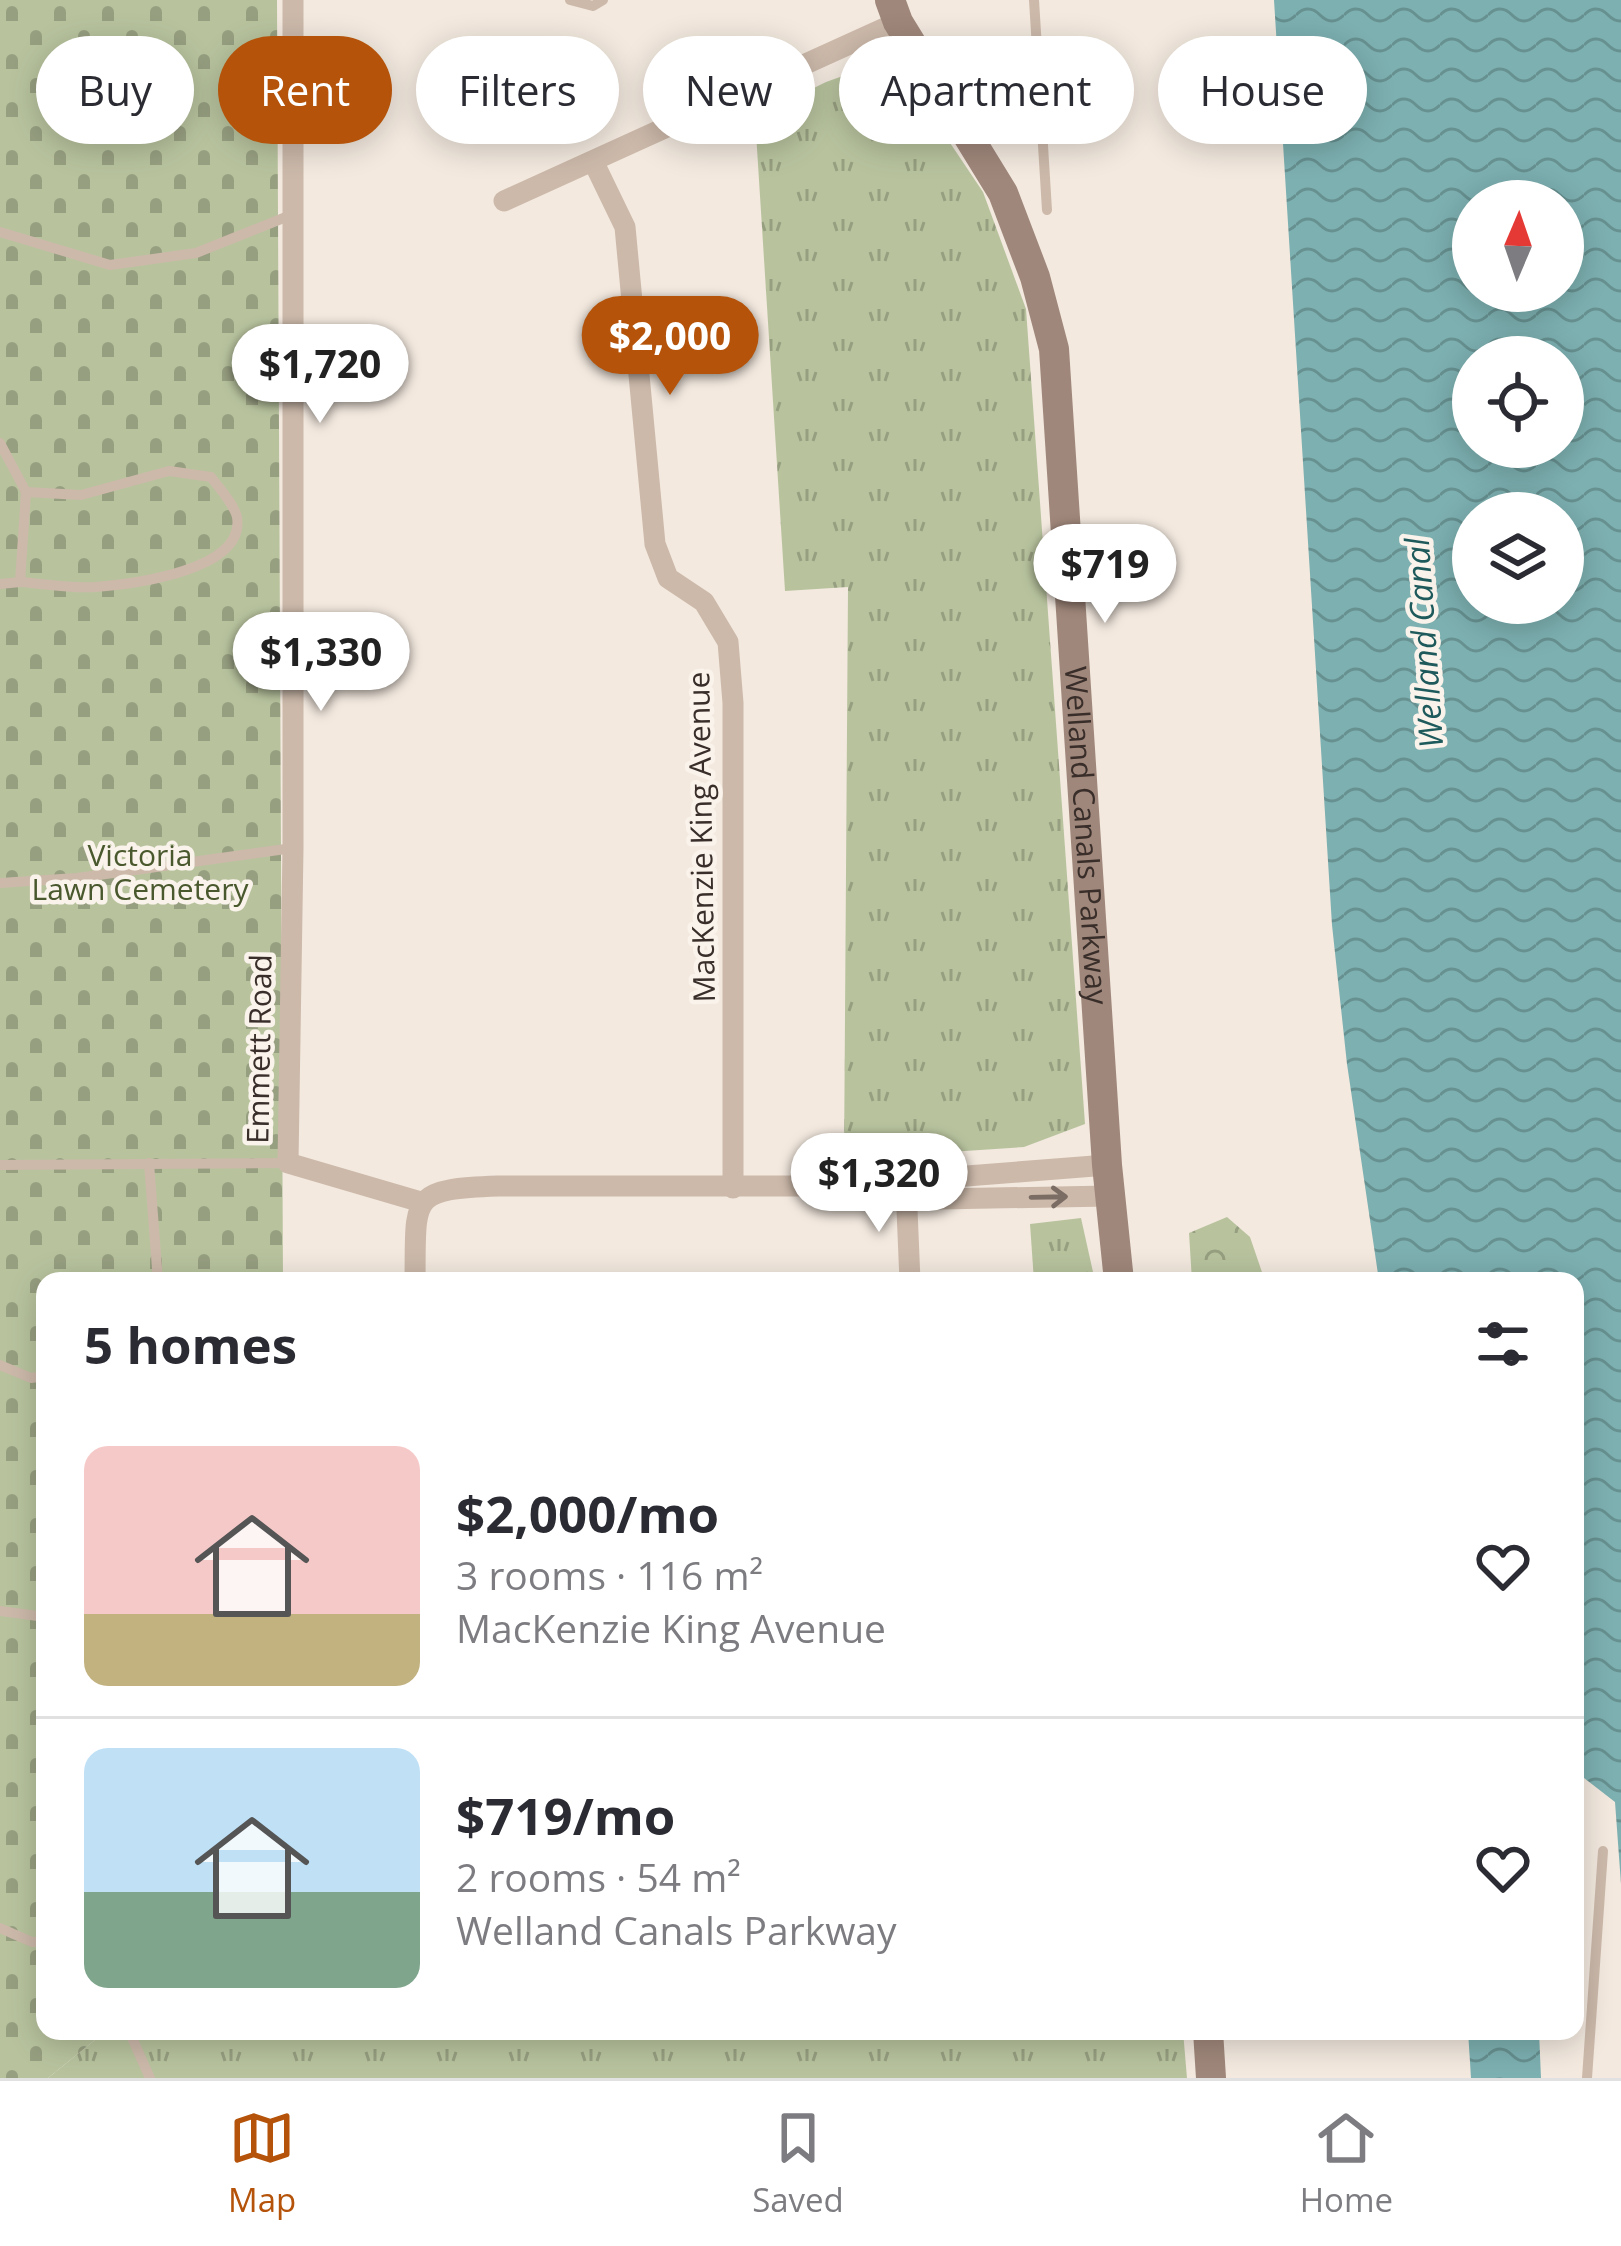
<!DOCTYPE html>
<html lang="en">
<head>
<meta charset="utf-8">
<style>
  :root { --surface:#fff; --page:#f7f7f7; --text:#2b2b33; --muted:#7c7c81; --line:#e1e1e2; --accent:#b45309 }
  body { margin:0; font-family:"Open Sans",sans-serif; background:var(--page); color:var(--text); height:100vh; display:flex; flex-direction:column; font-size:45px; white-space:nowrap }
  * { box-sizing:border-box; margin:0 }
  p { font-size:39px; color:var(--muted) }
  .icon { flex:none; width:66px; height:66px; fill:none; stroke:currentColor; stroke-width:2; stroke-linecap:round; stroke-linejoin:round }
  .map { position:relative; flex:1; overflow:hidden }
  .side { position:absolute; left:36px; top:1272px; width:1548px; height:768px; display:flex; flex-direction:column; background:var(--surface); border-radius:24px; box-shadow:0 6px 30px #0003 }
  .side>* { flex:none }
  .guide { position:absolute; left:36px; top:36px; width:1551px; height:108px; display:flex; gap:24px }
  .needle { width:78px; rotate:2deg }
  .fabs { position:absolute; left:1452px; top:180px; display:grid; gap:24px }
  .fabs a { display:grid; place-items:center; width:132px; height:132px; border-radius:50%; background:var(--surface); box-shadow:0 6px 30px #0003; font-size:60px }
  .price { position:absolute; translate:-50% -102px; padding:0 27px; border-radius:42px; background:#fff; color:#222; font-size:39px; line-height:78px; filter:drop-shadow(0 3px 6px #0008) }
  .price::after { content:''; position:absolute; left:50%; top:72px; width:36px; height:27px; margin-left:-18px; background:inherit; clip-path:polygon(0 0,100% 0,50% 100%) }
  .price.on { background:var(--accent); color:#fff }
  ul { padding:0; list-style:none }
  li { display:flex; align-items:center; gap:36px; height:300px; padding:0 48px }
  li+li { border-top:3px solid var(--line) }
  li span { display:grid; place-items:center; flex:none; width:336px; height:240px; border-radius:24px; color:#555 }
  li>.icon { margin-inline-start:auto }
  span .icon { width:144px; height:144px; fill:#fffc; stroke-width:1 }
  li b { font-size:51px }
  h2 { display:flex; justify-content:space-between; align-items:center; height:144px; padding:0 48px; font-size:51px }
  .pill { padding:0 42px; border-radius:54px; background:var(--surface); box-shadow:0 6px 30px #0003; font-size:42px; line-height:108px }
  .pill.on { background:var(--accent); color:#fff }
  .dock { display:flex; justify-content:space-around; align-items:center; height:168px; border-top:3px solid var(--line); background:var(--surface); font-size:33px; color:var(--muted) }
  .dock a { display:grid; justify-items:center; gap:6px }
  .dock .on { color:var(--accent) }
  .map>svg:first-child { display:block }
</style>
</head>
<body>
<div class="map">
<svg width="1621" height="2078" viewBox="0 0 1621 2078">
  <defs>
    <pattern id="grass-tufts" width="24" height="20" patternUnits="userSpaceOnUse" patternTransform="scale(3)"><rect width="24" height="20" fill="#b8c39e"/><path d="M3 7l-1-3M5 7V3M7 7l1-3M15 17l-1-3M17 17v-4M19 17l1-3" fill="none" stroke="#979f81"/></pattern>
    <pattern id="forest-crowns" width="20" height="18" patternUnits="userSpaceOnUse" patternTransform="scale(3)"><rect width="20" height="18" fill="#b8c39e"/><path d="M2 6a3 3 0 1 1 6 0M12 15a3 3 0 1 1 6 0" fill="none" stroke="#979f81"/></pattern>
    <pattern id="cemetery-stones" width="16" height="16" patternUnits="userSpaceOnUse" patternTransform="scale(3)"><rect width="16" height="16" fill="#b8c39e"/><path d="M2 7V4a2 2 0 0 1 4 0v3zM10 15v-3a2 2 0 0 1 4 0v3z" fill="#979f81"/></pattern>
    <pattern id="water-waves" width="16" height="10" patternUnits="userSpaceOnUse" patternTransform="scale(3)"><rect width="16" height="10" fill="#7db0b1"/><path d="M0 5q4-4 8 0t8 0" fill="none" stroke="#679090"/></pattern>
  </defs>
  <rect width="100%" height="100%" fill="#f3e9df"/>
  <g fill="url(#grass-tufts)">
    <path d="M893 58 983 192 1026 309 1085 1124 1024 1147 844 1159 848 587 785 591 755 117 826 82Z"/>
    <path d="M1081 1218 1095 1281H1034L1030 1224Z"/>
    <path d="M106 2031H1183L1187 2078H48Z"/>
  </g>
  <path fill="url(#forest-crowns)" d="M1227 1217 1250 1237 1265 1281H1192L1189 1233Z"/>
  <path fill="url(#cemetery-stones)" d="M0 0H277L283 1281H45V2031H106L48 2078H0Z"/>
  <g fill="url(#water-waves)" fill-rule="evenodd">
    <path d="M1274 0H1621V1884L1615 1802 1575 1771V1281H1379L1347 1064 1332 925ZM1473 201H1563V291H1473ZM1473 357H1563V447H1473ZM1473 513H1563V603H1473Z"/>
    <path d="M1468 2031H1539L1541 2078H1471Z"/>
  </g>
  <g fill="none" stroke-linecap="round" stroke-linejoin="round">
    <g stroke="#ccb9aa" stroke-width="10">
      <path d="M570 0 593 6 603 0"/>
      <path d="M1034 0 1047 210"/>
      <path d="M950 98 1039 54"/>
      <path d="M0 232 110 265 196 253 291 215"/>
      <path d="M0 443 26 492 81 495 169 471 211 477C219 488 234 504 237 517 246 571 131 584 96 587 72 589 45 584 20 582"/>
      <path d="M0 584 20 582 26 492"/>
      <path d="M0 883 77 878 293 848"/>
      <path d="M149 1163 158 1281"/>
      <path d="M0 1165 288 1163"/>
      <path d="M0 1365 31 1378 45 1376"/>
      <path d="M0 1611 45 1617"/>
      <path d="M0 1928 32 1942 45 1941"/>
      <path d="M129 2031 150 2078"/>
      <path d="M1587 2078 1603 1851"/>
    </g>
    <g stroke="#ccb9aa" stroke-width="21">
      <path d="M293 0V848L288 1163 421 1202"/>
      <path d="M594 163 625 227 655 544 668 578 704 602 728 642 733 703V1188"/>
      <path d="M504 201 898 22"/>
      <path d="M906 1186 910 1281"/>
      <path d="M907 1187 939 1199 1109 1196"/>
      <path d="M415 1281C416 1197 408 1189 498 1186H906L941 1178 1107 1165"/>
    </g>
    <g stroke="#a0877b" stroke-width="30">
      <path id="s1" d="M890 0 898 22 1003 193 1035 277 1054 349 1107 1165 1119 1281"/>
      <path d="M1208 2031 1211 2078"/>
    </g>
  </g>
  <defs><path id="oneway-shaft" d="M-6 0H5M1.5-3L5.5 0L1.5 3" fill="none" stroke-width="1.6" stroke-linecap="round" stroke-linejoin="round" transform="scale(3)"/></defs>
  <use stroke="#7b6d64" href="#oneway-shaft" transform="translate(1049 1197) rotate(-1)"/>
  <g text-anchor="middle" stroke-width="9" stroke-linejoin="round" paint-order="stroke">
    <g font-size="30" fill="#392e2a" stroke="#faf3eb">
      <text transform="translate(702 837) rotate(-91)" y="10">MacKenzie King Avenue</text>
      <text dy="10" stroke="none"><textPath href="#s1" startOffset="876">Welland Canals Parkway</textPath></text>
      <text transform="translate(260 1049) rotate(-89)" y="10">Emmett Road</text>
    </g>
    <g font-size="30" fill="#49582d" stroke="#faf3eb">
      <text x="140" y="866">Victoria<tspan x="140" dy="34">Lawn Cemetery</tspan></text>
    </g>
    <g font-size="33" font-style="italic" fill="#1e5a5c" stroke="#faf3eb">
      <text transform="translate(1424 643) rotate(-94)" y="12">Welland Canal</text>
    </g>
  </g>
</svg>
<div class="fabs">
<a><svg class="needle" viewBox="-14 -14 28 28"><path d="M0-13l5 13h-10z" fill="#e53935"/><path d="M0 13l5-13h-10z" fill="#7c7c81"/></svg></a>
<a><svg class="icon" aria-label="locate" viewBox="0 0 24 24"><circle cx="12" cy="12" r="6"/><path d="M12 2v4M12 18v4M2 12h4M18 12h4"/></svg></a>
<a><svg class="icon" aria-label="layers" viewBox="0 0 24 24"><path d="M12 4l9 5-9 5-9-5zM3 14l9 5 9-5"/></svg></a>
</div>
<b class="price on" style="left:670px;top:398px">$2,000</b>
<b class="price" style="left:320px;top:426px">$1,720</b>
<b class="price" style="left:1105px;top:626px">$719</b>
<b class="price" style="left:321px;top:714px">$1,330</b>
<b class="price" style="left:879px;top:1235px">$1,320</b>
<div class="guide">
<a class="pill">Buy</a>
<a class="pill on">Rent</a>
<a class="pill">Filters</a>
<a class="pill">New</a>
<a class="pill">Apartment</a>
<a class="pill">House</a>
</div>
<section class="side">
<h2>5 homes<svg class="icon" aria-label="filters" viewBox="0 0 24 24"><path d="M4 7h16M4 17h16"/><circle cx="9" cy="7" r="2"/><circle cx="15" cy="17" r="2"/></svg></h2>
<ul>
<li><span style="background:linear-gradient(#f6c9c9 70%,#c2b280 0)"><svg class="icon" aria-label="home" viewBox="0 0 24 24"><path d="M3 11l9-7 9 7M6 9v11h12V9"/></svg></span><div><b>$2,000/mo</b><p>3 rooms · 116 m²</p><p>MacKenzie King Avenue</p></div><svg class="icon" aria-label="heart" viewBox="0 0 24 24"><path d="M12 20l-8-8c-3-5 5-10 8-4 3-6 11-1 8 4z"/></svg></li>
<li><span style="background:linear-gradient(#bfe0f5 60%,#7fa58c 0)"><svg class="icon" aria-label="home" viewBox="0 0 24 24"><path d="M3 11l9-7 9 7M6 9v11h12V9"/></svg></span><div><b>$719/mo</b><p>2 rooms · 54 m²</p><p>Welland Canals Parkway</p></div><svg class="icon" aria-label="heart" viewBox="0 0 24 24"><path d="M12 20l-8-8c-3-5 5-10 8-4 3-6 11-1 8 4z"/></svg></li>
</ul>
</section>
</div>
<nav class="dock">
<a class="on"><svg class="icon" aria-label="map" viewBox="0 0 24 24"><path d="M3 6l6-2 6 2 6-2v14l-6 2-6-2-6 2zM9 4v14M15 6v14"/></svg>Map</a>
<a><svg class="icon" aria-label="saved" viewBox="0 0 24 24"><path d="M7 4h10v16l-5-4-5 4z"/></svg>Saved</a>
<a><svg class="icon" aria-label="home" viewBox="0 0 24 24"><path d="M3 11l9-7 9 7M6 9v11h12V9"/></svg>Home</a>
</nav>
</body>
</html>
